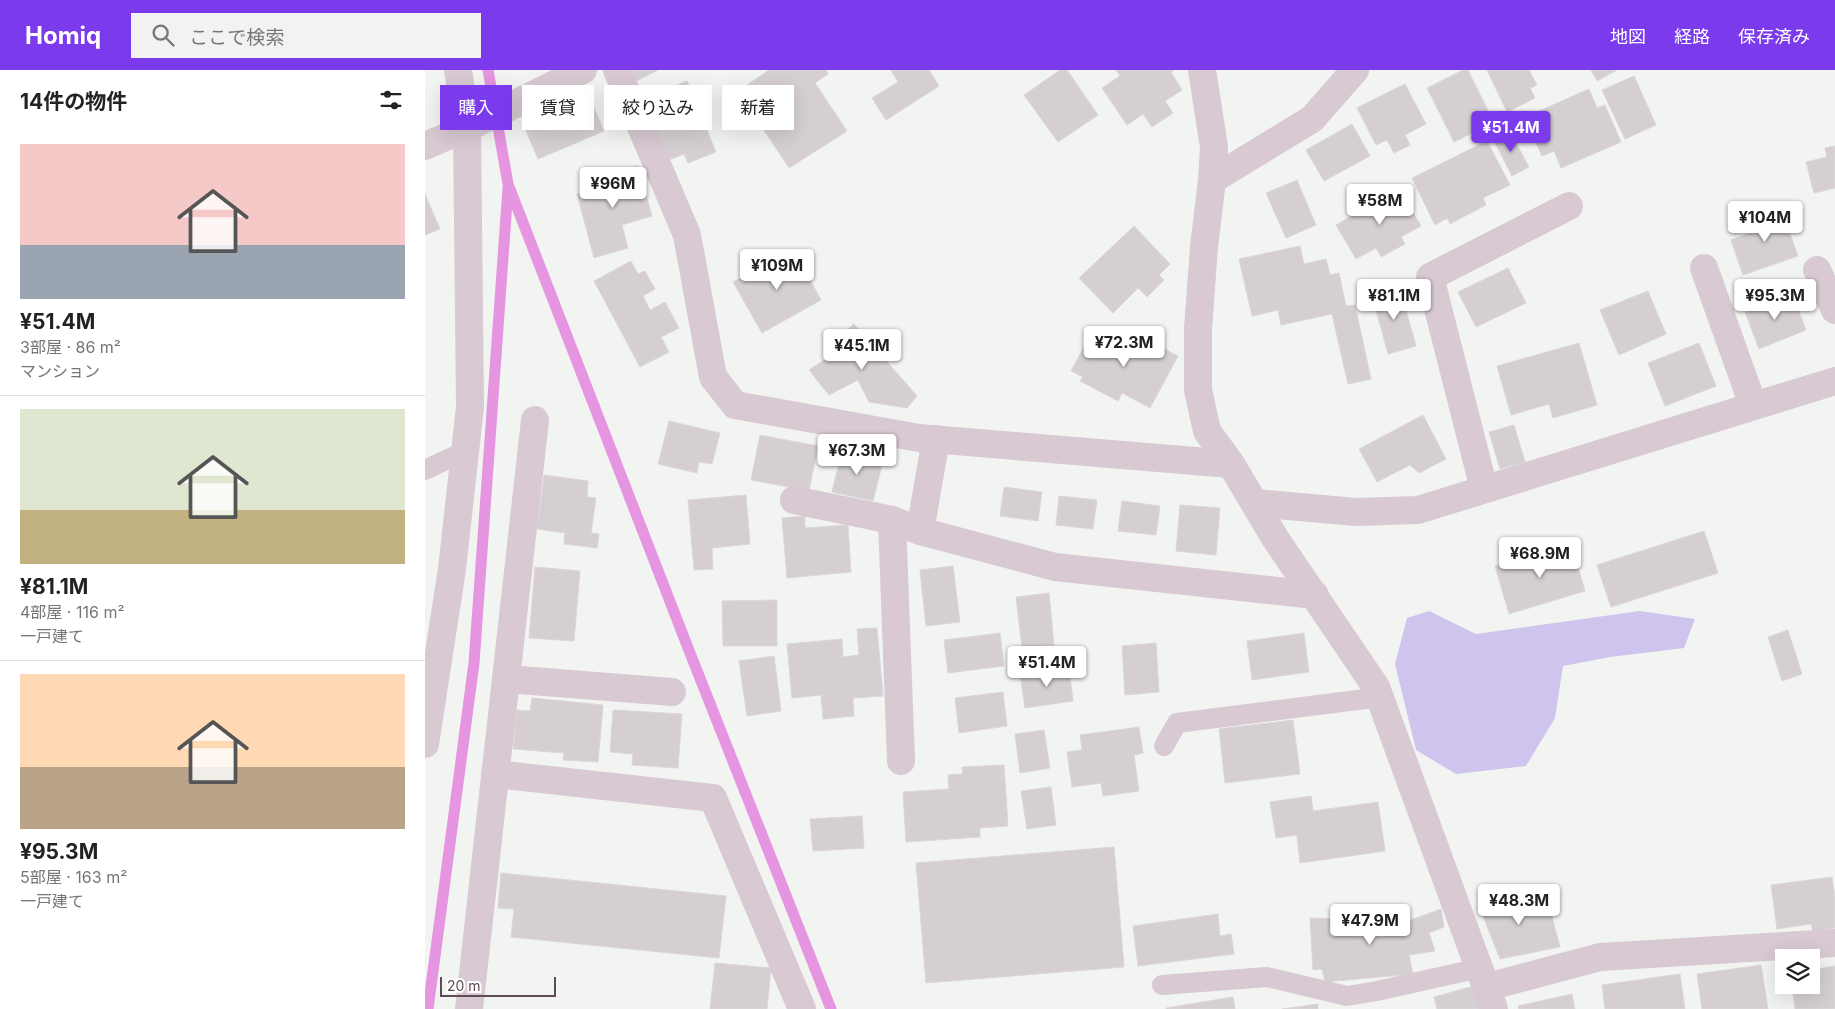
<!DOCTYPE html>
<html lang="ja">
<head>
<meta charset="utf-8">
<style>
  :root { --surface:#fff; --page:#f2f2f2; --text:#222; --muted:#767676; --line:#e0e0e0; --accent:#7c3aed }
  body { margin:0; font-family:Inter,"Noto Sans JP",sans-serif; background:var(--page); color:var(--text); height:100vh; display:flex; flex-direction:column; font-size:19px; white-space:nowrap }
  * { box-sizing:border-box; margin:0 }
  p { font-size:16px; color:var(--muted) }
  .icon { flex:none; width:28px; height:28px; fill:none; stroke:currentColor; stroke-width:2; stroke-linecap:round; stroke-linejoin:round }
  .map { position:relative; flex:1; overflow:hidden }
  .drawer { display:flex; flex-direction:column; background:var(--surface); width:425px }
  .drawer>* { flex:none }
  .banner { position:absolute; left:15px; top:15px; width:475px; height:45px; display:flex; gap:10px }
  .tools { position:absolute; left:1350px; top:879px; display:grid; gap:10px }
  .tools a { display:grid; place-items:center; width:45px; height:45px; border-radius:0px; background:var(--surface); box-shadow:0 5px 20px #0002; font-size:25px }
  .scale { position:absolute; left:15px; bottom:12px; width:116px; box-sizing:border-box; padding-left:5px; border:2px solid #5e4b57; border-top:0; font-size:14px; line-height:18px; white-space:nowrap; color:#5e4b57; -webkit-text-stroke:4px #fff; paint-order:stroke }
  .price { position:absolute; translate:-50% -42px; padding:0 11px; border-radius:5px; background:#fff; color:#222; font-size:16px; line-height:32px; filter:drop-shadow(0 1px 2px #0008) }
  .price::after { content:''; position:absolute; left:50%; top:30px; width:15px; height:11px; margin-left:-8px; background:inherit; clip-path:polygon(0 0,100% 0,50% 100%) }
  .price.current { background:var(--accent); color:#fff }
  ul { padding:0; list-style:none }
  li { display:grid; align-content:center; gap:10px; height:265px; padding:0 20px }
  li+li { border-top:1px solid var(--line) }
  li span { display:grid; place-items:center; height:155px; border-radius:0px; color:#555 }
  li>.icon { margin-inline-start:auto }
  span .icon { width:90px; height:90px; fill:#fffc; stroke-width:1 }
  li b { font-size:21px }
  h2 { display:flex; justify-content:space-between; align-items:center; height:60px; padding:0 20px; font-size:21px }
  .chip { padding:0 18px; border-radius:0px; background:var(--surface); box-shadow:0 5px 20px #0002; font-size:18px; line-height:45px }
  .chip.current { background:var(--accent); color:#fff }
  header { display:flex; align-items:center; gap:30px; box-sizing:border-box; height:70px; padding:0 25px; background:var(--accent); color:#fff }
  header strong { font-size:24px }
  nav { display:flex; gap:28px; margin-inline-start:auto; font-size:18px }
  .search { width:350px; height:45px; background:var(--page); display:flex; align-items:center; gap:12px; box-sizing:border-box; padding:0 18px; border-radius:0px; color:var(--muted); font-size:19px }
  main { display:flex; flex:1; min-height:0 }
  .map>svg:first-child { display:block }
</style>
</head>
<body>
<header>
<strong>Homiq</strong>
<div class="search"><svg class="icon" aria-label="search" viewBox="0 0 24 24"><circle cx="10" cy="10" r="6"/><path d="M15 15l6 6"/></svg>ここで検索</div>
<nav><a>地図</a><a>経路</a><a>保存済み</a></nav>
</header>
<main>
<section class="drawer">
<h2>14件の物件<svg class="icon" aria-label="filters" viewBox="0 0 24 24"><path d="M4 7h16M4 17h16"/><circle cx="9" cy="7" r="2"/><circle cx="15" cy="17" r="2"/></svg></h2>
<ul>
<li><span style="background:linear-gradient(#f6c9c9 65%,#9aa5b1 0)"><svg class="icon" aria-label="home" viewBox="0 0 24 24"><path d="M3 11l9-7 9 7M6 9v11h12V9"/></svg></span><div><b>¥51.4M</b><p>3部屋 · 86 m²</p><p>マンション</p></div></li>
<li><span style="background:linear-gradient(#dfe7d0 65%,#c2b280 0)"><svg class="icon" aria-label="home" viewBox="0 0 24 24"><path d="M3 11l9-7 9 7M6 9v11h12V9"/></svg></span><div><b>¥81.1M</b><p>4部屋 · 116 m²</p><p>一戸建て</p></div></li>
<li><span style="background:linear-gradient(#ffd9b3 60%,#b9a48a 0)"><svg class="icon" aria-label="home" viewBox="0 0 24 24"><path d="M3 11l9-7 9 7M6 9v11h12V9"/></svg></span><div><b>¥95.3M</b><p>5部屋 · 163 m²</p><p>一戸建て</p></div></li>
</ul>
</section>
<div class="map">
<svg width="1410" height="939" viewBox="0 0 1410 939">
  <rect width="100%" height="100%" fill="#f2f4f2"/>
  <path fill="#cec4ed" d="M1004 541 1051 564 1215 541 1270 549 1259 578 1185 587 1138 596 1130 648 1101 696 1031 704 991 680 970 594 982 548Z"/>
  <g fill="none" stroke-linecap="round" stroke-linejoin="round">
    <g stroke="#e695e1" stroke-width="11">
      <path d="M63 0 83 114 265 583 406 939"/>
      <path d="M3 939 49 593 83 118"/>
    </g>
  </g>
  <g fill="#d5cfd2" stroke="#dcd6d9">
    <path d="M201 0H233L207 13Z"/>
    <path d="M344 0H401L403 4 390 13 422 61 364 98 313 21Z"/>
    <path d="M466 0H504L514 16 461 50 447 28 473 12Z"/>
    <path d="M635 0H642L673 45 633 72 599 25Z"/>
    <path d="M691 0H749L746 2 757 20 740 31 748 43 727 57 718 44 702 55 677 18 695 6Z"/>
    <path d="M1038 0H1043L1069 52 1029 72 1002 18Z"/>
    <path d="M1062 0H1104L1112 15 1105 18 1110 28 1082 42Z"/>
    <path d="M1166 0H1192L1172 11Z"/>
    <path d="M1209 6 1231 55 1200 69 1177 20Z"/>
    <path d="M262 11 291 82 263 93 259 84 241 91 216 30Z"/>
    <path d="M980 14 1001 54 980 65 985 75 969 83 962 70 951 75 932 38Z"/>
    <path d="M1164 19 1172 38 1180 35 1196 72 1136 98 1129 81 1117 86 1104 58 1116 53 1112 42Z"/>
    <path d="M163 23 179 61 113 89 97 51Z"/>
    <path d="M927 54 945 86 899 111 881 80Z"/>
    <path d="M1084 60 1104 97 1087 106 1068 69Z"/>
    <path d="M1062 71 1085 115 1058 128 1061 135 1025 154 1022 148 1010 155 987 108Z"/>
    <path d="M1410 76V118L1389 123 1381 92 1402 87 1400 78Z"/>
    <path d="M213 96 227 146 197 155 203 178 169 188 152 124 169 119 166 109Z"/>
    <path d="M872 110 891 155 861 168 841 123Z"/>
    <path d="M974 119 996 156 976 167 980 174 956 187 951 178 931 189 911 155Z"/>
    <path d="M0 124 15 159 0 165Z"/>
    <path d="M1356 138 1373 186 1318 205 1306 170 1328 162 1324 149Z"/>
    <path d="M709 156 745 194 734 205 739 210 722 227 713 218 688 243 654 208Z"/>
    <path d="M875 176 879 194 901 189 905 205 914 203 921 236 930 235 946 309 923 314 907 244 856 255 853 240 827 246 814 189Z"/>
    <path d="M368 179 396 230 337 263 308 212Z"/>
    <path d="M206 191 213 204 220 201 230 219 218 226 225 240 240 232 254 258 236 267 244 282 215 297 169 211Z"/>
    <path d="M1083 198 1101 233 1051 257 1033 222Z"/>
    <path d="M975 218 991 276 963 284 947 225Z"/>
    <path d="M1223 221 1241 264 1194 285 1175 240Z"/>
    <path d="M1367 223 1381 260 1334 279 1320 242Z"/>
    <path d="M429 254 492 326 482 338 444 332 433 310 404 325 384 300 407 285 401 278Z"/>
    <path d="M667 262 682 270 690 264 717 279 722 270 753 286 725 338 697 323 693 331 655 311 658 307 646 301Z"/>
    <path d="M1154 273 1172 335 1128 348 1124 334 1086 345 1072 296Z"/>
    <path d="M1274 273 1291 316 1240 336 1223 293Z"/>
    <path d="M998 345 1021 389 994 403 985 395 952 412 934 379Z"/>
    <path d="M244 351 295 363 287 394 274 392 272 403 233 394Z"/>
    <path d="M1089 355 1100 392 1075 399 1064 362Z"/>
    <path d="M335 365 393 376 384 421 326 410Z"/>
    <path d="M417 381 458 391 448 431 407 422Z"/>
    <path d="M119 405 163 411 162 427 171 428 166 463 174 464 172 478 139 474 140 463 112 459Z"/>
    <path d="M579 417 617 422 613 451 575 446Z"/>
    <path d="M321 425 325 474 287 478 288 499 269 500 263 430Z"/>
    <path d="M634 426 672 430 668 459 631 455Z"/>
    <path d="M697 431 735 436 731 465 693 461Z"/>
    <path d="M755 435 795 438 791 485 751 481Z"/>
    <path d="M380 446V458L423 455 426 502 362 508 357 448Z"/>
    <path d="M1279 461 1293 503 1186 537 1172 495Z"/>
    <path d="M1146 474 1160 521 1084 544 1070 496Z"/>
    <path d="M528 496 535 552 501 556 495 500Z"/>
    <path d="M110 497 155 501 149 571 104 568Z"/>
    <path d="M624 523 629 575 597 578 591 527Z"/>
    <path d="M352 530V576H298L297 531Z"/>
    <path d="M452 558 458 626 428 628 429 646 398 649 396 625 367 628 362 574 417 569 418 587 434 585 432 559Z"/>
    <path d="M1363 560 1377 604 1357 611 1343 567Z"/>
    <path d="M575 563 579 596 523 603 519 570Z"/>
    <path d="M879 563 884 602 827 610 822 571Z"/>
    <path d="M731 573 734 622 700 625 697 576Z"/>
    <path d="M349 586 356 641 322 646 314 591Z"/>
    <path d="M644 598 648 631 600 638 595 604Z"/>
    <path d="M578 622 582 656 534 663 530 628Z"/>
    <path d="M107 628 178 635 173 692 138 690 139 683 88 679 92 640 105 641Z"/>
    <path d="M188 640 257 644 253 698 207 695 208 684 185 682Z"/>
    <path d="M868 650 875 704 800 713 794 659Z"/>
    <path d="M714 657 718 683 709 685 714 721 678 726 676 713 647 717 642 682 657 680 655 665Z"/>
    <path d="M619 660 625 698 595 703 590 664Z"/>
    <path d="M579 695 583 756 555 758V767L481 772 478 722 524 719 523 705 538 704 537 697Z"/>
    <path d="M626 717 631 755 602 759 596 721Z"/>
    <path d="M886 726 888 741 953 732 960 781 875 793 872 765 851 768 845 732Z"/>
    <path d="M437 746 439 778 388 781 385 749Z"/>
    <path d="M689 777 699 897 501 913 491 793Z"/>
    <path d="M76 803 301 826 294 888 86 867 89 839 73 838Z"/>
    <path d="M1407 807 1410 828V858L1388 862 1386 854 1352 859 1346 815Z"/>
    <path d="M1091 821 1127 847 1135 877 1075 889 1054 836Z"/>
    <path d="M1016 839 1019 857 1004 863 1010 881 984 885 988 904 900 912 897 899 888 900 885 848 983 851Z"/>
    <path d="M793 844 795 866 806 864 809 884 713 896 708 856Z"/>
    <path d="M290 893 346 898 342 939H285Z"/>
    <path d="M1336 895 1343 939H1277L1272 904Z"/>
    <path d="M1410 896V939H1370L1367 915H1386V900Z"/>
    <path d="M1255 904 1260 939H1180L1177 915Z"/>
    <path d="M1049 916 1055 939H1012L1009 927Z"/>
    <path d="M1147 924 1150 939H1094L1093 936Z"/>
    <path d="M808 927 810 939H741V938Z"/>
    <path d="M893 934V939H857Z"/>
  </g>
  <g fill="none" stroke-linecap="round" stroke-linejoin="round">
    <g stroke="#d8c9d3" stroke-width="20">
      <path d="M0 400 40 381"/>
      <path d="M739 676 752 653 956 627"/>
      <path d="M737 915 842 907 922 926 952 921 1055 898"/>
    </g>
    <g stroke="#d8c9d3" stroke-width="28">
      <path d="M192 0 262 165 288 307 310 335 494 368 806 394"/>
      <path d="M777 0 789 77 787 110 779 177 773 259V320L782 361 806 394 850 468 951 617 1069 939"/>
      <path d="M0 76 42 58 158 0"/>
      <path d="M787 110 887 49 930 0"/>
      <path d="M1279 198 1328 335"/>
      <path d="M1392 200 1410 240"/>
      <path d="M1059 419 1005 207 1144 136"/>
      <path d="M369 430 467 450"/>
      <path d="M830 433 931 442 993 440 1410 311"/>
      <path d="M495 461 511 369"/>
      <path d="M81 609 247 622"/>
      <path d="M0 674 27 499 45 337 42 58 33 0"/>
      <path d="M476 691 467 450 495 461 630 497 890 525"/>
      <path d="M70 704 288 728 377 939"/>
      <path d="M1062 917 1175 887 1410 873"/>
      <path d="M44 939 110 350"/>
    </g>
  </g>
</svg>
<div class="tools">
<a><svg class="icon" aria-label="layers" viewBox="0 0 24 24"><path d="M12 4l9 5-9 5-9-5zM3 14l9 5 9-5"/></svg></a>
</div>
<div class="scale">20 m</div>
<b class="price current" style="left:1086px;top:83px">¥51.4M</b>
<b class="price" style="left:188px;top:139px">¥96M</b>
<b class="price" style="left:955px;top:156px">¥58M</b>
<b class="price" style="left:1340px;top:173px">¥104M</b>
<b class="price" style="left:352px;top:221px">¥109M</b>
<b class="price" style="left:969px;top:251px">¥81.1M</b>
<b class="price" style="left:1350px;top:251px">¥95.3M</b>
<b class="price" style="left:699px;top:298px">¥72.3M</b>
<b class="price" style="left:437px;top:301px">¥45.1M</b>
<b class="price" style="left:432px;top:406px">¥67.3M</b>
<b class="price" style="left:1115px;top:509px">¥68.9M</b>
<b class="price" style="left:622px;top:618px">¥51.4M</b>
<b class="price" style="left:1094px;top:856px">¥48.3M</b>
<b class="price" style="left:945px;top:876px">¥47.9M</b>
<div class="banner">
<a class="chip current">購入</a>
<a class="chip">賃貸</a>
<a class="chip">絞り込み</a>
<a class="chip">新着</a>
</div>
</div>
</main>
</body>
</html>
